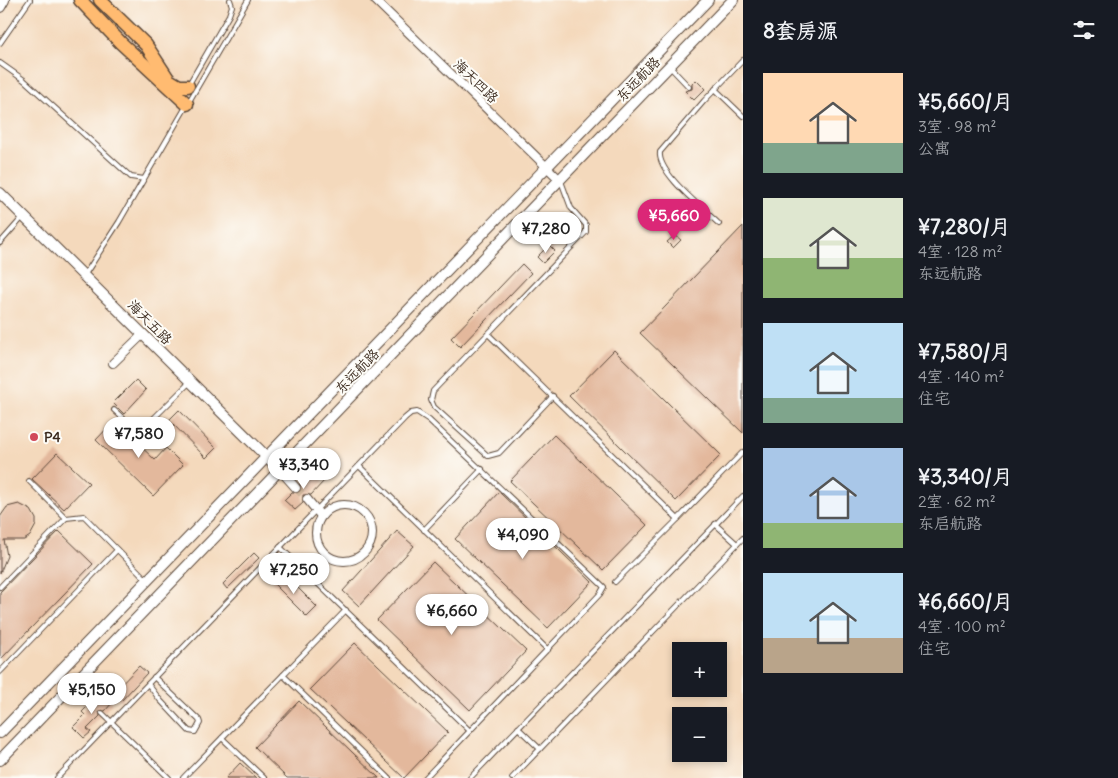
<!DOCTYPE html>
<html lang="zh">
<head>
<meta charset="utf-8">
<style>
  :root { --surface:#171b24; --page:#20242c; --text:#f1f3f6; --muted:#9ea1a6; --accent:#db2777 }
  body { margin:0; font-family:Delius,"LXGW WenKai TC",sans-serif; background:var(--page); color:var(--text); height:100vh; display:flex; flex-direction:column; font-size:19px; white-space:nowrap }
  * { box-sizing:border-box; margin:0 }
  p { font-size:16px; color:var(--muted) }
  .icon { flex:none; width:28px; height:28px; fill:none; stroke:currentColor; stroke-width:2; stroke-linecap:round; stroke-linejoin:round }
  .map { position:relative; flex:1; overflow:hidden }
  .drawer { display:flex; flex-direction:column; background:var(--surface); width:375px }
  .drawer>* { flex:none }
  .tools { position:absolute; left:672px; top:642px; display:grid; gap:10px }
  .tools a { display:grid; place-items:center; width:55px; height:55px; border-radius:0px; background:var(--surface); box-shadow:0 2px 8px #0003; font-size:25px }
  .price { position:absolute; translate:-50% -42px; padding:0 11px; border-radius:18px; background:#fff; color:#222; font-size:16px; line-height:32px; filter:drop-shadow(0 1px 2px #0008) }
  .price::after { content:''; position:absolute; left:50%; top:30px; width:15px; height:11px; margin-left:-8px; background:inherit; clip-path:polygon(0 0,100% 0,50% 100%) }
  .price.selected { background:var(--accent); color:#fff }
  ul { padding:0; list-style:none }
  li { display:flex; align-items:center; gap:15px; height:125px; padding:0 20px }
  li span { display:grid; place-items:center; flex:none; width:140px; height:100px; border-radius:0px; color:#555 }
  li>.icon { margin-inline-start:auto }
  span .icon { width:60px; height:60px; fill:#fffc; stroke-width:1 }
  li b { font-size:21px }
  h2 { display:flex; justify-content:space-between; align-items:center; height:60px; padding:0 20px; font-size:21px }
  main { display:flex; flex:1; min-height:0 }
  .map>svg:first-child { display:block }
</style>
</head>
<body>
<main>
<div class="map">
<svg width="743" height="778" viewBox="0 0 743 778">
  <rect width="100%" height="100%" fill="#fdfcf7"/>
  <filter id="ink" filterUnits="userSpaceOnUse"><feTurbulence type="fractalNoise" baseFrequency=".02" numOctaves="2"/><feDisplacementMap in="SourceGraphic" scale="10" xChannelSelector="R" yChannelSelector="G"/><feConvolveMatrix kernelMatrix="1 2 1 2 8 2 1 2 1" color-interpolation-filters="sRGB"/></filter>
  <filter id="wash" filterUnits="userSpaceOnUse"><feTurbulence type="fractalNoise" baseFrequency=".0096" numOctaves="4" result="noise"/><feDisplacementMap in="SourceGraphic" scale="20" xChannelSelector="R" yChannelSelector="G"/><feGaussianBlur stdDeviation="1.12" result="paint"/><feColorMatrix in="noise" values="0 0 0 0 0 0 0 0 0 0 0 0 0 0 0 0 0 1.4 0 .05"/><feComposite in="paint" operator="in"/></filter>
  <g filter="url(#wash)">
    <rect width="100%" height="100%" fill="#f4d9bc"/>
    <g id="blocks">
      <g fill="#e3b89c">
        <path d="M696 80 705 89 694 100 685 91 692 89V84Z"/>
        <path d="M743 226V433L640 333Z"/>
        <path d="M675 235 681 240 673 248 667 242Z"/>
        <path d="M549 245 555 251 543 263 537 257Z"/>
        <path d="M522 264 531 273 460 347 451 338Z"/>
        <path d="M614 350 721 455 676 501 569 396Z"/>
        <path d="M136 380 146 390 124 414 113 403Z"/>
        <path d="M179 410 216 448 206 458 169 420Z"/>
        <path d="M114 421 155 460 166 448 183 465 153 496 96 440Z"/>
        <path d="M554 435 647 525 603 570 510 481Z"/>
        <path d="M57 453 89 483 64 509 32 479Z"/>
        <path d="M313 471 324 481 311 495H303V503L295 510 284 500 292 492H300V484Z"/>
        <path d="M499 492 592 582 548 628 455 539Z"/>
        <path d="M19 504 31 510 36 519V525L30 536 24 540H4L7 556 0 573V517L7 507Z"/>
        <path d="M59 531 93 564 0 660V592Z"/>
        <path d="M397 531 414 546 359 606 343 591Z"/>
        <path d="M254 553 259 558 227 589 223 584Z"/>
        <path d="M433 562 526 651 470 710 377 620Z"/>
        <path d="M282 572 317 607 307 617 272 582Z"/>
        <path d="M355 643 448 732 404 778 310 689Z"/>
        <path d="M139 666 147 673 121 701 113 693Z"/>
        <path d="M101 693 112 703 105 711H99L100 716 87 729 91 732 84 738 73 727 85 715 82 712 89 705H95L94 700Z"/>
        <path d="M299 701 379 778H287L255 747Z"/>
        <path d="M240 763 256 778H226Z"/>
      </g>
    </g>
  </g>
  <g filter="url(#ink)">
    <use href="#blocks" fill-opacity="0" stroke="#574436" stroke-width="1"/>
    <g fill="none" stroke-linecap="round" stroke-linejoin="round">
      <path stroke="#cfb69c" stroke-width="8" stroke-dasharray="8 4" stroke-linecap="butt" d="M296 488 307 499"/>
      <g stroke="#574436" stroke-width="6">
        <g id="service">
          <path d="M0 43 30 0"/>
          <path d="M0 63 24 80 131 177 144 179"/>
          <path d="M670 67 689 87"/>
          <path d="M189 84 229 15 232 6 230 0"/>
          <path d="M715 89 743 116"/>
          <path d="M719 224C704 209 657 173 660 152L704 101 743 60"/>
          <path d="M0 243 22 218"/>
          <path d="M84 276 119 222 248 0"/>
          <path d="M488 334 678 519 615 582"/>
          <path d="M553 396 499 453 488 456 434 407 431 400 433 391 586 232V225L571 208 561 181"/>
          <path d="M114 410 139 433 189 383"/>
          <path d="M359 466 548 650"/>
          <path d="M29 481 66 518"/>
          <path d="M678 519 743 452"/>
          <path d="M715 524 737 544"/>
          <path d="M424 530 482 469"/>
          <path d="M280 547 470 731"/>
          <path d="M0 587 66 518 84 516 147 580"/>
          <path d="M0 672 117 550"/>
          <path d="M283 675 389 778"/>
          <path d="M148 684 160 700 189 731 195 732 200 723 199 720 154 677"/>
          <path d="M74 685 92 703"/>
          <path d="M102 713 169 778"/>
          <path d="M518 728 540 749"/>
          <path d="M222 738 264 778"/>
          <path d="M57 778 405 418 411 413 417 412 429 420 604 587 600 594 425 778"/>
          <path d="M183 778 346 610"/>
          <path d="M470 778 743 496"/>
          <path d="M512 778 743 538"/>
        </g>
      </g>
      <g stroke="#574436" stroke-width="10">
        <g id="minor">
          <path d="M375 0 560 180"/>
          <path d="M113 363 143 334"/>
          <path d="M281 471 296 488"/>
          <path d="M307 499 321 516"/>
          <circle cx="344" cy="533" r="28"/>
        </g>
      </g>
      <g stroke="#574436" stroke-width="12">
        <g id="tertiary">
          <path d="M0 7 4 0"/>
          <path d="M0 193 281 471"/>
          <path d="M0 733 708 0"/>
          <path d="M0 760 733 0"/>
        </g>
      </g>
      <g stroke="#574436" stroke-width="15">
        <g id="trunk">
          <path d="M80 0 121 43 187 104"/>
          <path d="M100 0 146 45 169 80 179 86H188"/>
        </g>
      </g>
      <use href="#service" stroke="#fff" stroke-width="4"/>
      <use href="#minor" stroke="#fff" stroke-width="8"/>
      <use href="#tertiary" stroke="#fff" stroke-width="10"/>
      <use href="#trunk" stroke="#ffbb71" stroke-width="12"/>
    </g>
  </g>
  <circle fill="#d1495b" stroke="#fdfcf7" stroke-width="2" cx="34" cy="437" r="5"/>
  <g text-anchor="middle" stroke-width="4" stroke-linejoin="round" paint-order="stroke">
    <g font-size="14" fill="#3b2a1e" stroke="#fdfcf7">
      <text transform="translate(638 79) rotate(-46)" y="5">东远航路</text>
      <text transform="translate(476 81) rotate(44)" y="5">海天四路</text>
      <text transform="translate(150 322) rotate(45)" y="5">海天五路</text>
      <text transform="translate(357 371) rotate(-46)" y="5">东远航路</text>
    </g>
    <g font-size="14" font-weight="bold" fill="#3b2a1e" stroke="#fdfcf7" text-anchor="start">
      <text x="44" y="442">P4</text>
    </g>
  </g>
</svg>
<div class="tools">
<a>+</a>
<a>−</a>
</div>
<b class="price selected" style="left:674px;top:241px">¥5,660</b>
<b class="price" style="left:546px;top:254px">¥7,280</b>
<b class="price" style="left:139px;top:459px">¥7,580</b>
<b class="price" style="left:304px;top:490px">¥3,340</b>
<b class="price" style="left:523px;top:560px">¥4,090</b>
<b class="price" style="left:294px;top:595px">¥7,250</b>
<b class="price" style="left:452px;top:636px">¥6,660</b>
<b class="price" style="left:92px;top:715px">¥5,150</b>
</div>
<section class="drawer">
<h2>8套房源<svg class="icon" aria-label="filters" viewBox="0 0 24 24"><path d="M4 7h16M4 17h16"/><circle cx="9" cy="7" r="2"/><circle cx="15" cy="17" r="2"/></svg></h2>
<ul>
<li><span style="background:linear-gradient(#ffd9b3 70%,#7fa58c 0)"><svg class="icon" aria-label="home" viewBox="0 0 24 24"><path d="M3 11l9-7 9 7M6 9v11h12V9"/></svg></span><div><b>¥5,660/月</b><p>3室 · 98 m²</p><p>公寓</p></div></li>
<li><span style="background:linear-gradient(#dfe7d0 60%,#8fb573 0)"><svg class="icon" aria-label="home" viewBox="0 0 24 24"><path d="M3 11l9-7 9 7M6 9v11h12V9"/></svg></span><div><b>¥7,280/月</b><p>4室 · 128 m²</p><p>东远航路</p></div></li>
<li><span style="background:linear-gradient(#bfe0f5 75%,#7fa58c 0)"><svg class="icon" aria-label="home" viewBox="0 0 24 24"><path d="M3 11l9-7 9 7M6 9v11h12V9"/></svg></span><div><b>¥7,580/月</b><p>4室 · 140 m²</p><p>住宅</p></div></li>
<li><span style="background:linear-gradient(#a9c7e8 75%,#8fb573 0)"><svg class="icon" aria-label="home" viewBox="0 0 24 24"><path d="M3 11l9-7 9 7M6 9v11h12V9"/></svg></span><div><b>¥3,340/月</b><p>2室 · 62 m²</p><p>东启航路</p></div></li>
<li><span style="background:linear-gradient(#bfe0f5 65%,#b9a48a 0)"><svg class="icon" aria-label="home" viewBox="0 0 24 24"><path d="M3 11l9-7 9 7M6 9v11h12V9"/></svg></span><div><b>¥6,660/月</b><p>4室 · 100 m²</p><p>住宅</p></div></li>
</ul>
</section>
</main>
</body>
</html>
